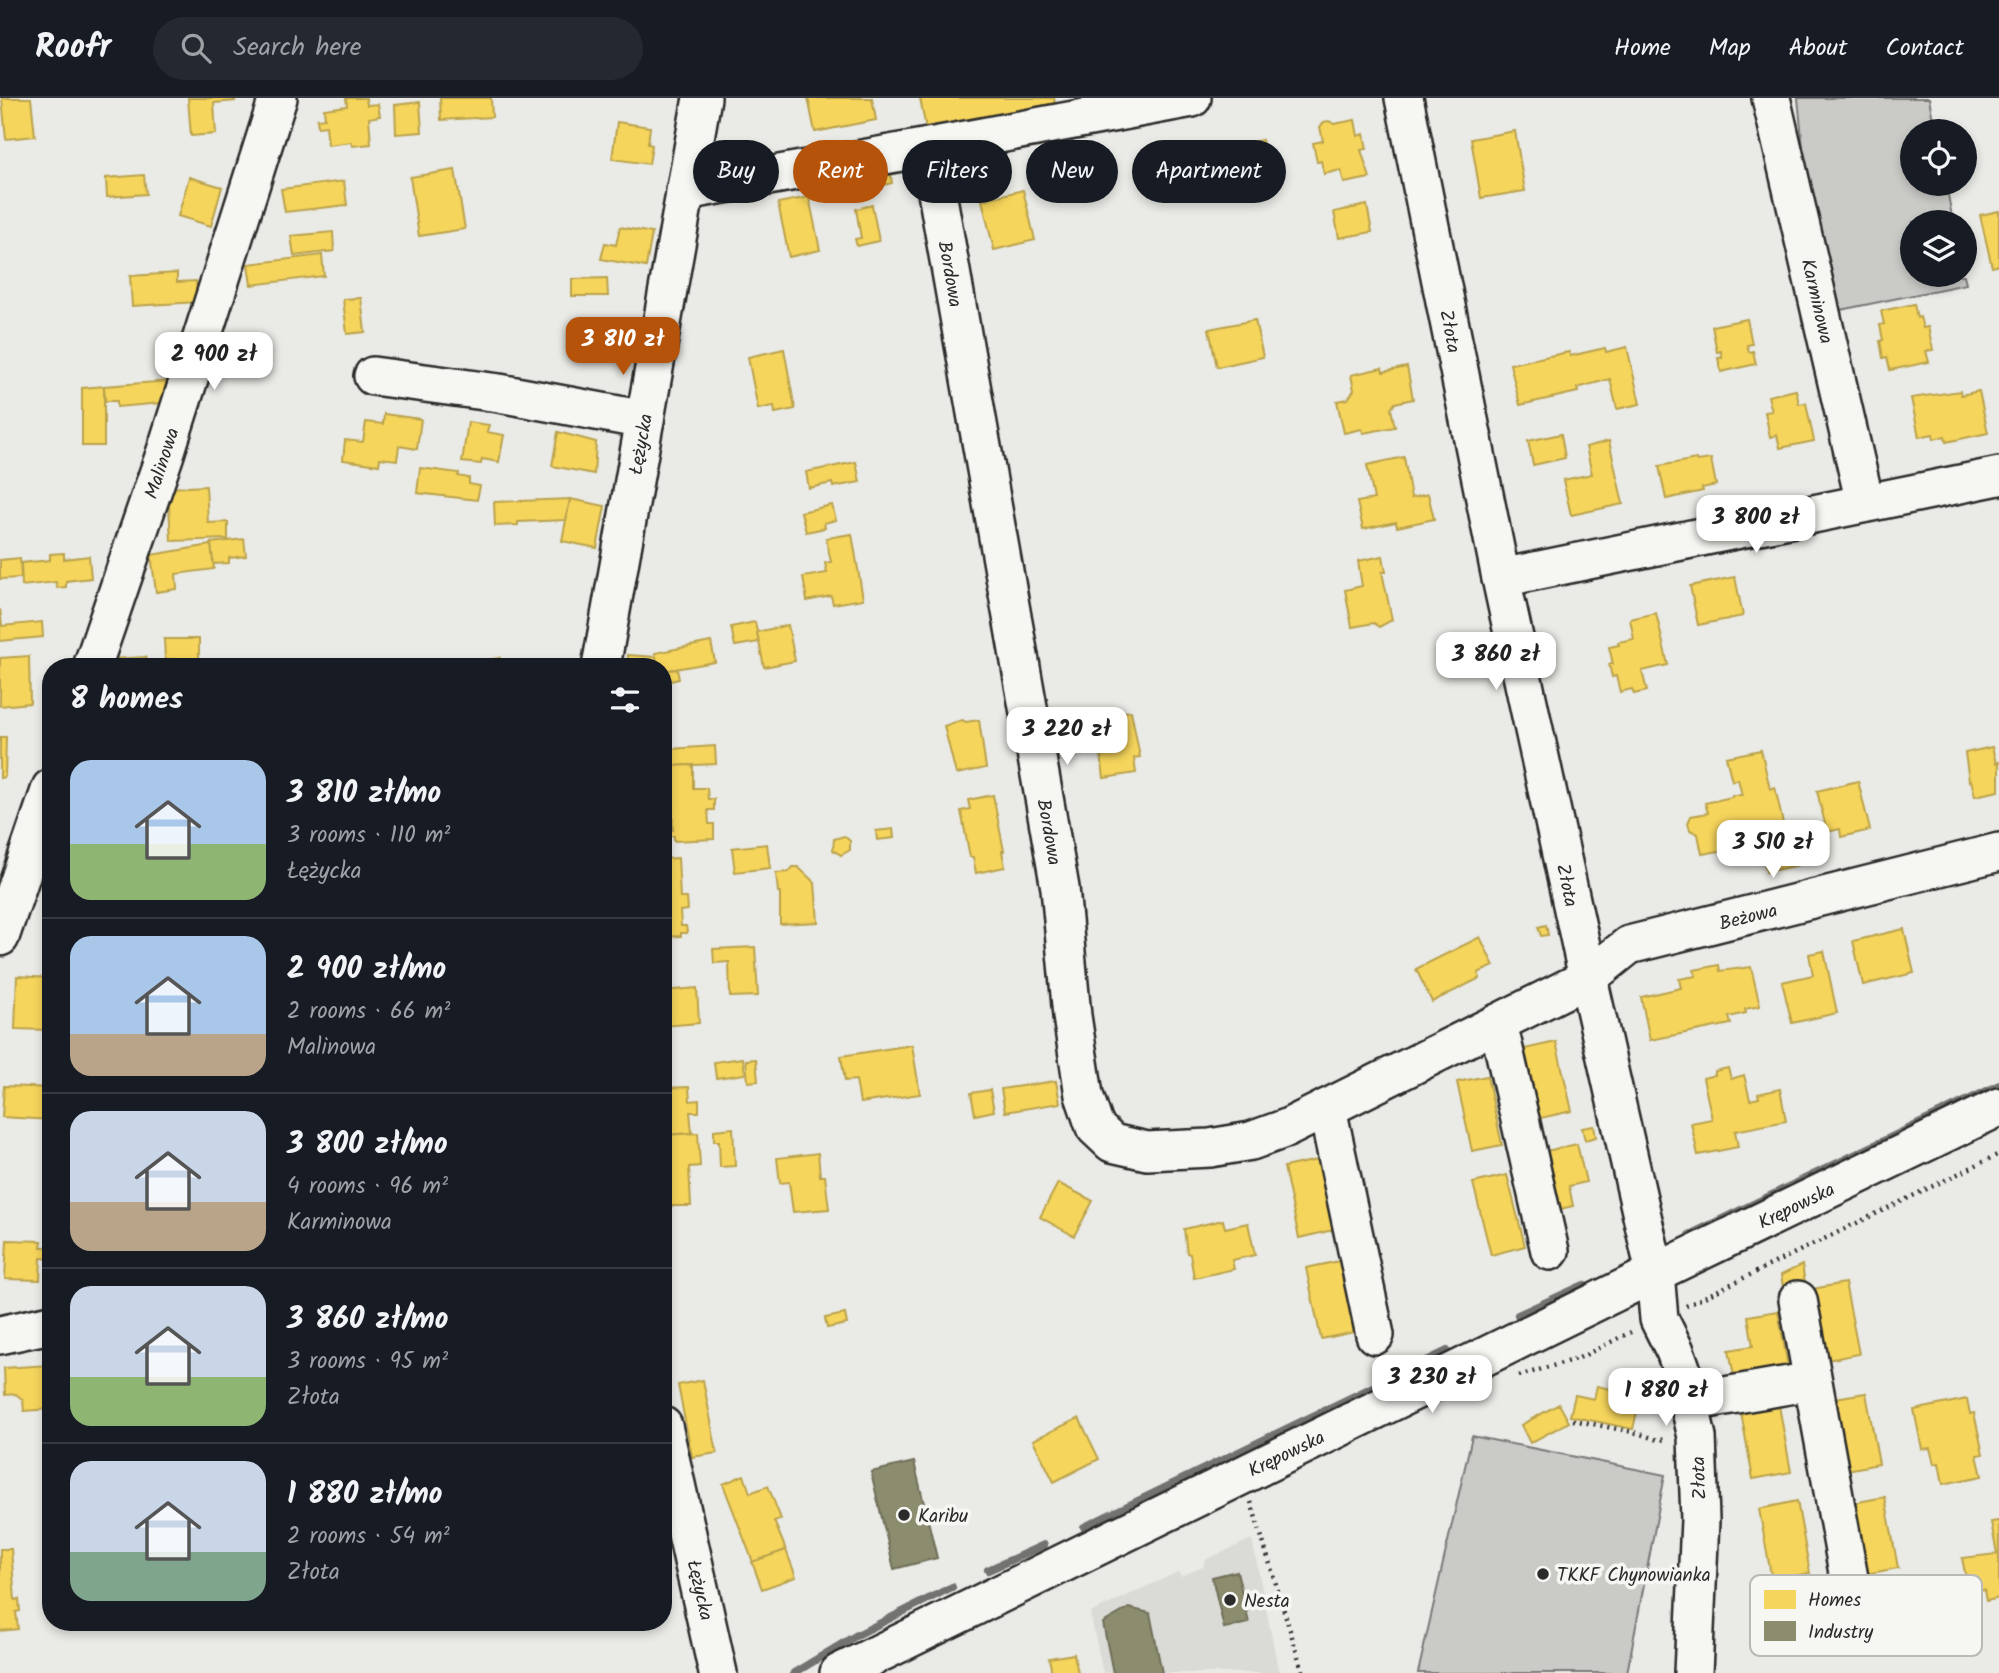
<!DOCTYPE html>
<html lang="en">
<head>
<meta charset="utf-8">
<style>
  :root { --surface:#171b24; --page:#242831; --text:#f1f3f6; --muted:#9ea1a6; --line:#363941; --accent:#b45309 }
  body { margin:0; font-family:Kalam,sans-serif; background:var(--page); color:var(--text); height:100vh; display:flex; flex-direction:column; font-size:26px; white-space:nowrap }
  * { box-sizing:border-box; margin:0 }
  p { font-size:23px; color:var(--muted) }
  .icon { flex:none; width:38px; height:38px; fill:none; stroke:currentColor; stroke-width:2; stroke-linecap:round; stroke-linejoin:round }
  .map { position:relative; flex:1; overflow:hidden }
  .drawer { position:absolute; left:42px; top:560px; width:630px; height:973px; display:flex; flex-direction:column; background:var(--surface); border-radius:28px; box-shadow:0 4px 10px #0003 }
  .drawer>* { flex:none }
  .banner { position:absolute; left:693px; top:42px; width:665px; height:63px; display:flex; gap:14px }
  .controls { position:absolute; left:1900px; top:21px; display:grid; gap:14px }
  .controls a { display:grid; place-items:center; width:77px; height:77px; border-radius:50%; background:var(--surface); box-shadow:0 4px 10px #0003; font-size:35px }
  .price { position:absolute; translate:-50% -60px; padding:0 16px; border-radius:14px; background:#fff; color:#222; font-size:23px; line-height:46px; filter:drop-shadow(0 2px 4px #0008) }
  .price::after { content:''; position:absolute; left:50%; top:42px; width:21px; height:16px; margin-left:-10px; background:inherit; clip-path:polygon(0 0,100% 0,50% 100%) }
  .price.current { background:var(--accent); color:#fff }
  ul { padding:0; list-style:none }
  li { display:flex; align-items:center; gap:21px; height:175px; padding:0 28px }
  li+li { border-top:2px solid var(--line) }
  li span { display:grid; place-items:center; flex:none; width:196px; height:140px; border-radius:21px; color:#555 }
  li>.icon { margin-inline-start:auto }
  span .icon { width:84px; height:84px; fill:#fffc; stroke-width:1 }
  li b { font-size:30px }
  h2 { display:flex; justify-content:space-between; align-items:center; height:84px; padding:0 28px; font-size:30px }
  .chip { padding:0 24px; border-radius:32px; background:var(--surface); box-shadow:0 4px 10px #0003; font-size:24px; line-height:63px }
  .chip.current { background:var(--accent); color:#fff }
  header { display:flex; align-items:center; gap:42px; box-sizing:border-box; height:98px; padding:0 35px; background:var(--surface); border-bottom:2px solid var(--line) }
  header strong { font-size:33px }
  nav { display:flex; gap:38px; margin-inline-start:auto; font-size:24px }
  .search { width:490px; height:63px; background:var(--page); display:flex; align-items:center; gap:18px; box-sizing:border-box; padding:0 24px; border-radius:38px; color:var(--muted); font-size:26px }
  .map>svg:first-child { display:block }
</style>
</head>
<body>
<header>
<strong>Roofr</strong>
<div class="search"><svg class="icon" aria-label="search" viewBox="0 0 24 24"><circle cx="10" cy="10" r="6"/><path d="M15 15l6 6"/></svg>Search here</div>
<nav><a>Home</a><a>Map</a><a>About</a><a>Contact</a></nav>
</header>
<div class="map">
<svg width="1999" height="1575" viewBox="0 0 1999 1575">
  <rect width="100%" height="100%" fill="#eaeae6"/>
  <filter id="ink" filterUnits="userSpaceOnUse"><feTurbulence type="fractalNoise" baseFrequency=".0143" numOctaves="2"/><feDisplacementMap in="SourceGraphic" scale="14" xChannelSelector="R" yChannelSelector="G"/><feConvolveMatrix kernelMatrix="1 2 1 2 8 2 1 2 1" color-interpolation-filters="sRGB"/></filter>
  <g filter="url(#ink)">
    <path fill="#dadad6" d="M1252 1441 1279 1575H1103L1090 1515 1178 1474 1181 1478 1203 1469 1205 1462Z"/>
    <g fill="#cacac7" stroke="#7a7a79" stroke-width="2">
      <path d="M1798 0H1929L1935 33H1913V86H1946L1953 124H1913V177H1964L1966 186 1826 215 1815 169Z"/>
      <path d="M1472 1338 1665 1377 1627 1575H1418Z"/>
    </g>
    <g fill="#f6d55c" stroke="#b9a24d" stroke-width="2">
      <path d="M2 0H31L35 38 6 41Z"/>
      <path d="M188 0H234L235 3 214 5 216 36 191 38Z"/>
      <path d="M346 0H366L367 7 378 6 380 18 369 20 371 46 352 48 351 44 328 47 326 28 318 29 317 21 325 20 324 11 347 8Z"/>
      <path d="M440 0H491L492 19 441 22Z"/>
      <path d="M808 0H872L876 22 815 34Z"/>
      <path d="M920 0H1054L1055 5 926 31Z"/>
      <path d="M420 4 422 34 396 36 395 7Z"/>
      <path d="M1355 22 1358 38 1364 36 1367 51 1361 52 1370 80 1344 85 1341 72 1324 76 1321 63 1317 64 1313 45 1323 43 1320 29 1324 24 1329 23 1334 26Z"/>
      <path d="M617 24 650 29 648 46 652 47 649 66 612 61Z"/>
      <path d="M1515 33 1525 93 1481 100 1471 41Z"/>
      <path d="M1262 42 1271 87 1218 97 1209 52Z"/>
      <path d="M889 66 892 85 865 91 861 72Z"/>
      <path d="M455 72 465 131 419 138 410 79Z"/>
      <path d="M144 77 146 96 107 99 106 80Z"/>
      <path d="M189 79 222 89 211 128 178 118Z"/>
      <path d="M344 83 347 107 285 114 281 91Z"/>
      <path d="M1023 92 1035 142 994 152 982 102Z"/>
      <path d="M809 99 820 152 789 159 778 105Z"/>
      <path d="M872 107 879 143 857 148 855 141 861 140 856 111Z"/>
      <path d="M1367 107 1372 134 1339 140 1334 114Z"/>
      <path d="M1999 113V167L1992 169 1980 117Z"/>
      <path d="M620 129 652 135 646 169 601 161 605 145 616 147Z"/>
      <path d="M333 134 334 153 294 158 291 138Z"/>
      <path d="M322 157 324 178 251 187 248 166Z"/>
      <path d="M177 175V184L196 183 198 204 132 208 130 178Z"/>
      <path d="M607 180 608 198H572V181Z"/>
      <path d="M361 200 365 234 347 236 343 201Z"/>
      <path d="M1914 206 1917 220 1920 219 1923 230 1928 229 1933 252 1926 253 1929 264 1890 272 1887 259 1883 260 1880 243 1883 242 1880 227 1884 226 1881 213Z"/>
      <path d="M1747 221 1752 246 1747 247 1749 254 1753 253 1756 266 1721 274 1718 260H1722L1721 253 1717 254 1712 228Z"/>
      <path d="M1255 222 1263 259 1217 269 1209 231Z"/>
      <path d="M1627 249 1640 306 1617 311 1610 281 1577 290 1578 294 1520 307 1510 266 1569 254 1570 258 1605 250 1606 254Z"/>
      <path d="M784 251 795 311 775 315 774 308 758 311 748 259Z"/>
      <path d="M1407 269 1413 301 1395 305 1391 311 1395 329 1363 335 1362 331 1344 335 1337 303 1348 301 1354 292 1351 277 1382 270 1383 274Z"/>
      <path d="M169 283 162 305 117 309V303H105L104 288Z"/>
      <path d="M104 288V348H82V290Z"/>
      <path d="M1796 292 1799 306 1806 305 1814 343 1780 350 1777 337 1770 339 1765 314 1772 313 1768 298Z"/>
      <path d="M1960 293 1961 297 1979 293 1988 335 1946 344 1945 338 1934 341 1933 336 1919 339 1911 300Z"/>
      <path d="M384 316 421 321 417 351 399 348 397 362 380 360 379 367 343 362 345 342 363 344 366 324 383 326Z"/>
      <path d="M468 324 489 327 487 334 504 337 499 364 482 361 481 366 462 364Z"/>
      <path d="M558 334 596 344 594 376 552 368Z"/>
      <path d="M1561 336 1565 360 1533 367 1528 343Z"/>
      <path d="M1609 343 1623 406 1571 417 1563 382 1592 376 1586 349Z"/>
      <path d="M1404 359 1411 400 1428 396 1434 421 1397 429 1396 424 1363 431 1357 404 1374 401 1367 367Z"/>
      <path d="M1696 361 1697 363 1711 361 1716 387 1702 390 1703 393 1666 401 1659 368Z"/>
      <path d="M856 364 860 384 833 389 832 385 809 390 806 374Z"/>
      <path d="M420 370 459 375 458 378 469 380V386L480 388 477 402 417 395Z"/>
      <path d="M206 388 208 425 228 424V441L171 443 168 390Z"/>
      <path d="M570 401 605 408 597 450 562 443Z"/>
      <path d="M570 401 566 422 518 424V427L495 428 494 404Z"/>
      <path d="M832 407 836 422 824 425 825 430 806 434 801 414Z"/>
      <path d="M852 436 863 501 833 506 831 498 807 503 803 479 827 475 825 465 831 464 826 440Z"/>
      <path d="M244 441 246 458 229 460V465L213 466 211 445Z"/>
      <path d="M211 447 214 471 176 476 177 491 156 494 151 457Z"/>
      <path d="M64 455V461L89 458 91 480 66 483V489L57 490 56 484 22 488 21 465 50 462V456Z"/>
      <path d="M1383 458 1386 474H1382L1392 522 1379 529 1374 525 1352 529 1345 492 1362 488 1358 463Z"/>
      <path d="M20 460 21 480 0 481V462Z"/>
      <path d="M1735 479 1743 518 1698 527 1690 488Z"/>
      <path d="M0 511 2 528 42 524 43 539 0 543Z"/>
      <path d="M1656 515 1668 567 1642 573 1647 593 1634 596 1632 591 1620 594 1616 578 1612 579 1609 566H1613L1609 549 1619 547 1618 544 1634 541 1630 521Z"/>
      <path d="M755 524 759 544 735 548 731 529Z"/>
      <path d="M788 527 795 563 764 569 757 534Z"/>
      <path d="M164 541H199V561H165Z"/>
      <path d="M711 544 715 564 663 573V569H658L655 555Z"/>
      <path d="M628 557 656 559 658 569H627Z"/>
      <path d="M29 558 30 605 0 608V560Z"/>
      <path d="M146 559V569H112L111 561Z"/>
      <path d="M500 560 501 569H470L469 565Z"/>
      <path d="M677 571 679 581 666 584 663 598V573Z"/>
      <path d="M1131 613 1140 659 1134 660 1136 675 1104 680 1096 618Z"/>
      <path d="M962 622 966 624 979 622 986 670 956 676 944 628Z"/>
      <path d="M0 639H6L5 679 0 680Z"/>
      <path d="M715 648 716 666 671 668 670 651Z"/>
      <path d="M1992 649 1996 665 1999 664V693L1975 698 1971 682 1969 683 1965 655Z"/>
      <path d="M1761 652 1770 691 1775 689 1785 735 1792 734 1799 767 1766 774 1760 743 1748 747 1743 744 1733 746 1730 751 1702 756 1698 736 1690 732 1688 725 1691 718 1708 715 1705 705 1732 699V697H1742L1738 681 1732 683 1726 659Z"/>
      <path d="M693 667V690H707L708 701H714V712H708L709 726H714V741L674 743V738H669V732H673L672 703 666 704 665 694H672L671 668Z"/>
      <path d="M1858 683 1870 732 1841 739 1840 731 1827 734 1817 693Z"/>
      <path d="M993 697 1004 753H1002L1005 769 976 775 973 759H970L961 713 970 711 968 702Z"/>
      <path d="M893 731 894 740 877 742 876 733Z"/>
      <path d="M844 738 850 743V752L841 757 833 752 834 741Z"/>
      <path d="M767 746 770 770 735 774 732 750Z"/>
      <path d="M678 760 680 800H687L688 812 680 813 681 828H686L687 835H681V838L663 839V761Z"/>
      <path d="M793 769H798L815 785 818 824 780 826V794H778L776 775 789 774Z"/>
      <path d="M1546 827 1548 837 1541 838 1538 829Z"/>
      <path d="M1904 831 1914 875 1863 887 1853 843Z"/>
      <path d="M1480 839 1494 868 1478 875 1480 880 1432 904 1416 871Z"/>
      <path d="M755 849 758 898 730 899 729 864 714 865 713 851Z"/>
      <path d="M1824 853 1837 915 1792 925 1782 884 1813 877 1809 856Z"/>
      <path d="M1719 867 1720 873 1751 869 1760 908 1745 911 1746 915 1729 919 1731 926 1650 942 1641 899 1681 890 1679 881 1696 878 1694 872Z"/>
      <path d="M17 878 50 880 51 915 48 932 15 931Z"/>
      <path d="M697 890 699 925 663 928V893Z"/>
      <path d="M1556 944 1572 1013 1536 1021 1520 952Z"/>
      <path d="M912 947 920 996 860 1005 856 982 845 983 841 958Z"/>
      <path d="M743 960 745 976 716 980 714 964Z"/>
      <path d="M756 961 758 983 748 984 746 962Z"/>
      <path d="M1728 970 1731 981 1744 977 1750 1002 1759 1000 1758 996 1780 991 1786 1023 1735 1033 1738 1049 1698 1057 1691 1025 1712 1021 1703 980 1715 977V973Z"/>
      <path d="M1487 978 1502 1047 1472 1053 1457 984Z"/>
      <path d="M1056 983 1060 1005 1005 1014 1001 991Z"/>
      <path d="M4 988 51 990V1022L2 1019Z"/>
      <path d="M689 989 690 1003 699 1002V1014H690L692 1035 663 1037V990Z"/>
      <path d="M990 992 994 1013 975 1017 971 995Z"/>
      <path d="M1594 1028 1596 1039 1585 1042 1582 1030Z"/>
      <path d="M733 1030 735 1068 720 1069 719 1043H714V1032Z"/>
      <path d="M698 1035 700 1068 689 1069 691 1108H668L663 1037Z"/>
      <path d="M1577 1046 1586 1084 1569 1088 1573 1108 1556 1112 1542 1054Z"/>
      <path d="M818 1055 820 1078H825L829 1111 793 1114 789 1084 780 1085 777 1060Z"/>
      <path d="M1322 1061 1325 1074 1321 1075 1323 1082 1326 1081 1333 1111 1329 1112 1331 1118H1334L1337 1131 1299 1140 1284 1069Z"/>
      <path d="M1507 1077 1525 1148 1491 1157 1473 1085Z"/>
      <path d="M1058 1085 1093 1103 1074 1138 1040 1119Z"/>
      <path d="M1223 1122 1225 1130 1248 1125 1255 1157 1232 1162 1234 1171 1194 1180 1190 1156 1187 1155 1184 1131Z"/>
      <path d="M7 1142 42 1143 41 1149H50V1161L41 1160 40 1182 5 1181Z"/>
      <path d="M1344 1162 1347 1175 1343 1176 1345 1183H1348L1354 1212 1351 1213 1352 1220 1356 1219 1359 1233 1321 1241 1306 1170Z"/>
      <path d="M1802 1167 1806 1190 1784 1195 1781 1177Z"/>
      <path d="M1845 1185 1859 1256 1821 1263 1807 1192Z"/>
      <path d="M1778 1213 1788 1269 1734 1278 1729 1252 1753 1248 1748 1218Z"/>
      <path d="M845 1216 847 1226 827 1230 825 1220Z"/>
      <path d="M48 1267V1273H51L50 1311 24 1313 23 1302 16 1296 5 1297 4 1270Z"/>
      <path d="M703 1282 717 1355 692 1359 678 1287Z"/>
      <path d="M1597 1288 1620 1293 1617 1305 1638 1309 1633 1331 1570 1318 1575 1297 1594 1301Z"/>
      <path d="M1866 1295 1879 1366 1841 1373 1828 1301Z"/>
      <path d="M1967 1301 1970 1316 1974 1315 1983 1356 1977 1357 1982 1378 1943 1386 1939 1365 1934 1366 1930 1350 1922 1351 1914 1312Z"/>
      <path d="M1778 1302 1791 1374 1753 1381 1740 1309Z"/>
      <path d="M1559 1306 1569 1324 1530 1345 1521 1327Z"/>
      <path d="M1079 1320 1099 1361 1054 1384 1033 1342Z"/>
      <path d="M744 1377 750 1395 768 1388 781 1421 774 1423 786 1452 753 1464 723 1386Z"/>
      <path d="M1885 1399 1898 1470 1860 1477 1847 1406Z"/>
      <path d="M1797 1403 1810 1475 1772 1482 1759 1411Z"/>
      <path d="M1999 1423V1500L1986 1503 1984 1492 1969 1495 1962 1460 1997 1456 1991 1424Z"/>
      <path d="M0 1451H11L15 1502 19 1501 20 1513 16 1514 18 1531 0 1533Z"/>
      <path d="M786 1452 796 1479 762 1491 752 1464Z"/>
      <path d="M83 1524H116L117 1528 83 1529Z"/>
      <path d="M1074 1556 1078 1575H1052L1049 1560Z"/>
    </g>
    <g fill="#8c8c6e" stroke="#6f6f5a" stroke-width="2">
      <path d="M914 1364 937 1460 894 1471 871 1374Z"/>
      <path d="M1237 1473 1249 1525 1224 1530 1212 1479Z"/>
      <path d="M1129 1510 1150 1515 1162 1575H1113L1103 1525Z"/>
    </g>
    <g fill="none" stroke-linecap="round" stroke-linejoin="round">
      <g stroke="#727270" stroke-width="8">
        <path d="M1689 1137 1999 987"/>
        <path d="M1518 1217 1584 1187"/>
        <path d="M1084 1429 1447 1253"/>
        <path d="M988 1472 1044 1447"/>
        <path d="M794 1575 857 1537 952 1489"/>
      </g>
      <g stroke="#2b2b2b" stroke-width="42">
        <g id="minor">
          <path d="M1192 0 929 49 1060 790 1072 918 1084 997 1095 1029 1112 1045 1147 1053 1210 1050 1251 1043 1287 1030 1588 880 1629 847 1999 754"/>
          <path d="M1404 0 1501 480 1588 880 1655 1175 1659 1221 1675 1253 1682 1273 1697 1339 1700 1422 1693 1575"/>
          <path d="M1771 0 1865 405"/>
          <path d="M685 93 929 49"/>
          <path d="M373 278 499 295 645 322"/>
          <path d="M1501 480 1999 378"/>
          <path d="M92 569 165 356 278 0"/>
          <path d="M601 569 702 0"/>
          <path d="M0 839 51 690"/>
          <path d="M1498 925 1550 1153"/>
          <path d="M1327 1010 1375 1237"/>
          <path d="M1798 1202 1849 1480"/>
          <path d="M0 1237 51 1226"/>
          <path d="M1690 1304 1812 1283"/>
          <path d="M663 1328 718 1575"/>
          <path d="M839 1575 1655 1175 1999 1009"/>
        </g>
      </g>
      <g stroke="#2b2b2b" stroke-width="4.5" stroke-dasharray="2 5" stroke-linecap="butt">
        <path d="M1686 1208 1999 1056"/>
        <path d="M1519 1278 1579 1260 1631 1234"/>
        <path d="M1573 1322 1637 1335 1658 1342 1668 1341"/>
        <path d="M1251 1404 1303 1575"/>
      </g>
      <use href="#minor" stroke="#f6f6f2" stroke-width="37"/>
    </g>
  </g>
  <g fill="#2b2b2b" stroke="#f6f6f2" stroke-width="2.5">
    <circle cx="904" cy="1417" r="7"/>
    <circle cx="1543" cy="1476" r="7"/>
    <circle cx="1230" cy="1502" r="7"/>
  </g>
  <g text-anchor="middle" stroke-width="7" stroke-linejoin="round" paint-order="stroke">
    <g font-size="19" fill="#2b2b2b" stroke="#f6f6f2">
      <text transform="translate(951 176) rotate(80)" y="7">Bordowa</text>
      <text transform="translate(1818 203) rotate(77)" y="7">Karminowa</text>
      <text transform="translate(1451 233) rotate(79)" y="7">Złota</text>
      <text transform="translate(640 346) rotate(-80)" y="7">Łężycka</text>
      <text transform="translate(161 365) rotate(-72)" y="7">Malinowa</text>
      <text transform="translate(1050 734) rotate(80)" y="7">Bordowa</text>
      <text transform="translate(1568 787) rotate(78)" y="7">Złota</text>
      <text transform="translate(1748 818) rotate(-14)" y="7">Beżowa</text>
      <text transform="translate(1796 1107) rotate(-26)" y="7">Krępowska</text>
      <text transform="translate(1286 1355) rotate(-26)" y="7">Krępowska</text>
      <text transform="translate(1698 1380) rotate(-92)" y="7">Złota</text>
      <text transform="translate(701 1492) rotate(77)" y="7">Łężycka</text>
    </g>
    <g font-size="19" fill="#2b2b2b" stroke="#f6f6f2" text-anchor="start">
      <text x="918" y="1424">Karibu</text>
      <text x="1557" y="1483">TKKF Chynowianka</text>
      <text x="1244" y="1509">Nesta</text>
    </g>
  </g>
  <rect x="1750" y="1477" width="232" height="81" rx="10" fill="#f6f6f2" stroke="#b9b9b6" stroke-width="2"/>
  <rect x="1764" y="1492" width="32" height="19" fill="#f6d55c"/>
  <rect x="1764" y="1523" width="32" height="20" fill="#8c8c6e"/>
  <g font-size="19" fill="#2b2b2b">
    <text x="1808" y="1508">Homes</text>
    <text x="1808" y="1540">Industry</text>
  </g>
</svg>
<div class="controls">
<a><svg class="icon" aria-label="locate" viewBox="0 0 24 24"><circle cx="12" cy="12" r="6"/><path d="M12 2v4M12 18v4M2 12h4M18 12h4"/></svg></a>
<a><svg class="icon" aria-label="layers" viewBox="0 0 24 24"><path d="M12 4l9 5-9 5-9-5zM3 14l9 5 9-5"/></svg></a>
</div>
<b class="price current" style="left:623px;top:279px">3 810 zł</b>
<b class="price" style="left:214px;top:294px">2 900 zł</b>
<b class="price" style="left:1756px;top:457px">3 800 zł</b>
<b class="price" style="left:1496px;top:594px">3 860 zł</b>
<b class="price" style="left:1067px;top:669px">3 220 zł</b>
<b class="price" style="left:1773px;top:782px">3 510 zł</b>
<b class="price" style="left:1432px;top:1317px">3 230 zł</b>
<b class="price" style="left:1666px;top:1330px">1 880 zł</b>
<div class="banner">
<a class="chip">Buy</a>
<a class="chip current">Rent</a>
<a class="chip">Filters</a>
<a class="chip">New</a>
<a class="chip">Apartment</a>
</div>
<section class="drawer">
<h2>8 homes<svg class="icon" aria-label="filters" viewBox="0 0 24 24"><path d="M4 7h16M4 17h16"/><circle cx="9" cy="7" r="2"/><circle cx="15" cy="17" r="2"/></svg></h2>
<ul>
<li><span style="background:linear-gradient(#a9c7e8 60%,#8fb573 0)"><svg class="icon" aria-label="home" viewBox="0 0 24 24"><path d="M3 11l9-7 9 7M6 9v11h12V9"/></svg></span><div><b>3 810 zł/mo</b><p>3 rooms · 110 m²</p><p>Łężycka</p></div></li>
<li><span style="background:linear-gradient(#a9c7e8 70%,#b9a48a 0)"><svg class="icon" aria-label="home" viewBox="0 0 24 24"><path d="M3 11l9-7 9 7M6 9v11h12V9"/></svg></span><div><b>2 900 zł/mo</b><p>2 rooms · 66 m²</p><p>Malinowa</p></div></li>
<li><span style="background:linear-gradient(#c9d6e8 65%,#b9a48a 0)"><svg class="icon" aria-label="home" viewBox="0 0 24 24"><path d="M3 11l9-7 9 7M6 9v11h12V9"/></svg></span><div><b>3 800 zł/mo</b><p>4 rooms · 96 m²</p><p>Karminowa</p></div></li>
<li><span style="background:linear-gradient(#c9d6e8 65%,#8fb573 0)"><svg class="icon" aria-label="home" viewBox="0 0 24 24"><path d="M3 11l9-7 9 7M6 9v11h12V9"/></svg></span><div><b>3 860 zł/mo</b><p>3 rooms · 95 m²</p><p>Złota</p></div></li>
<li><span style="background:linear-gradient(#c9d6e8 65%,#7fa58c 0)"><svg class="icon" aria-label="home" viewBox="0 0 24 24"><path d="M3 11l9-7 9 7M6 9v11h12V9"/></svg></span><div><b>1 880 zł/mo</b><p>2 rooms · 54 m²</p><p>Złota</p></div></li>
</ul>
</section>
</div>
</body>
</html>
